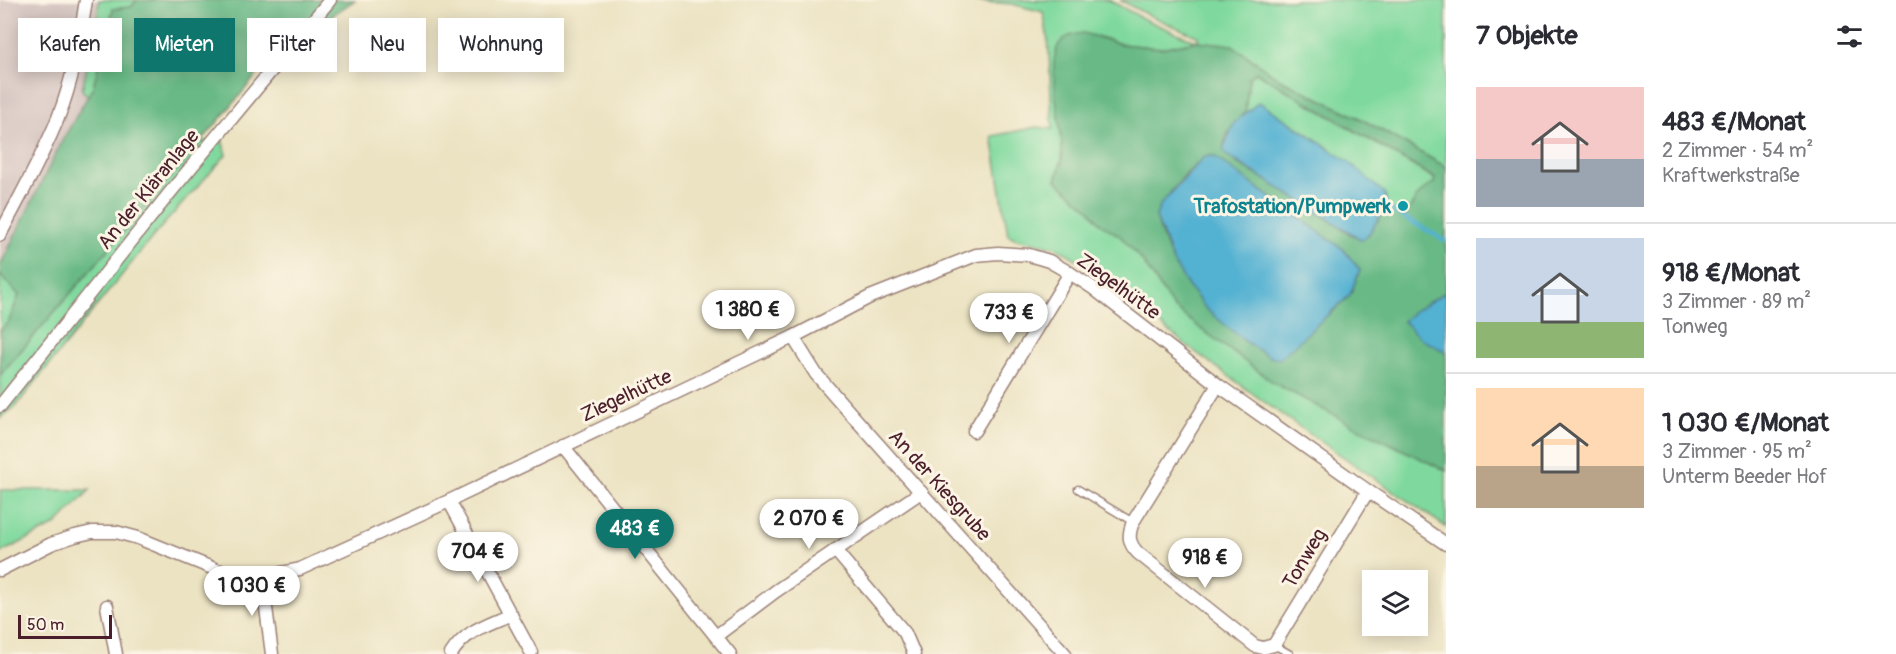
<!DOCTYPE html>
<html lang="de">
<head>
<meta charset="utf-8">
<style>
  :root { --surface:#fff; --page:#f2f2f3; --text:#2b2b33; --muted:#7c7c81; --line:#e1e1e2; --accent:#0f766e }
  body { margin:0; font-family:Pangolin,sans-serif; background:var(--page); color:var(--text); height:100vh; display:flex; flex-direction:column; font-size:22px; white-space:nowrap }
  * { box-sizing:border-box; margin:0 }
  p { font-size:20px; color:var(--muted) }
  .icon { flex:none; width:33px; height:33px; fill:none; stroke:currentColor; stroke-width:2; stroke-linecap:round; stroke-linejoin:round }
  .map { position:relative; flex:1; overflow:hidden }
  .side { display:flex; flex-direction:column; background:var(--surface); width:450px }
  .side>* { flex:none }
  .hud { position:absolute; left:18px; top:18px; width:570px; height:54px; display:flex; gap:12px }
  .controls { position:absolute; left:1362px; top:570px; display:grid; gap:12px }
  .controls a { display:grid; place-items:center; width:66px; height:66px; border-radius:0px; background:var(--surface); box-shadow:0 3px 15px #0003; font-size:30px }
  .scale { position:absolute; left:18px; bottom:15px; width:94px; box-sizing:border-box; padding-left:6px; border:3px solid #4a1f2b; border-top:0; font-size:16px; line-height:21px; white-space:nowrap; color:#4a1f2b; -webkit-text-stroke:4px #fcf5e5; paint-order:stroke }
  .price { position:absolute; translate:-50% -51px; padding:0 14px; border-radius:21px; background:#fff; color:#222; font-size:20px; line-height:39px; filter:drop-shadow(0 2px 3px #0008) }
  .price::after { content:''; position:absolute; left:50%; top:36px; width:18px; height:14px; margin-left:-9px; background:inherit; clip-path:polygon(0 0,100% 0,50% 100%) }
  .price.selected { background:var(--accent); color:#fff }
  ul { padding:0; list-style:none }
  li { display:flex; align-items:center; gap:18px; height:150px; padding:0 30px }
  li+li { border-top:2px solid var(--line) }
  li span { display:grid; place-items:center; flex:none; width:168px; height:120px; border-radius:0px; color:#555 }
  li>.icon { margin-inline-start:auto }
  span .icon { width:72px; height:72px; fill:#fffc; stroke-width:1 }
  li b { font-size:26px }
  h2 { display:flex; justify-content:space-between; align-items:center; height:72px; padding:0 30px; font-size:26px }
  .chip { padding:0 21px; border-radius:0px; background:var(--surface); box-shadow:0 3px 15px #0003; font-size:21px; line-height:54px }
  .chip.selected { background:var(--accent); color:#fff }
  main { display:flex; flex:1; min-height:0 }
  .map>svg:first-child { display:block }
</style>
</head>
<body>
<main>
<div class="map">
<svg width="1446" height="654" viewBox="0 0 1446 654">
  <rect width="100%" height="100%" fill="#fcf5e5"/>
  <filter id="ink" filterUnits="userSpaceOnUse"><feTurbulence type="fractalNoise" baseFrequency=".0167" numOctaves="2"/><feDisplacementMap in="SourceGraphic" scale="12" xChannelSelector="R" yChannelSelector="G"/><feConvolveMatrix kernelMatrix="1 2 1 2 8 2 1 2 1" color-interpolation-filters="sRGB"/></filter>
  <filter id="wash" filterUnits="userSpaceOnUse"><feTurbulence type="fractalNoise" baseFrequency=".008" numOctaves="4" result="noise"/><feDisplacementMap in="SourceGraphic" scale="24" xChannelSelector="R" yChannelSelector="G"/><feGaussianBlur stdDeviation="1.35" result="paint"/><feColorMatrix in="noise" values="0 0 0 0 0 0 0 0 0 0 0 0 0 0 0 0 0 1.4 0 .05"/><feComposite in="paint" operator="in"/></filter>
  <g filter="url(#wash)">
    <rect width="100%" height="100%" fill="#ece3c3"/>
    <path fill="#d1bfbd" d="M0 0H99L98 16 82 90 88 96 62 141 0 266Z"/>
    <g fill="#7fd99e" stroke="#647c64" stroke-width="1.5">
      <path d="M99 0H137L131 7 113 9 93 87 88 96 82 90 98 16Z"/>
      <path d="M953 0H1109L1146 20 1196 41 1199 37 1146 14 1120 0H1446V167L1363 120 1278 78 1232 45 1197 41 1161 48 1121 44 1097 36 1055 55 1057 102 1062 132V159L1056 180 1090 210 1100 223 1121 237 1141 259 1173 307 1200 328 1275 383 1446 471V527L1285 417 1190 348 1078 260 1056 247 1017 239 1008 235 992 136 1037 127 1053 129C1049 90 1052 50 1043 12L1012 4Z"/>
      <path d="M1256 72 1435 179 1434 183 1414 201 1405 217 1386 207C1386 178 1284 119 1259 102L1245 114 1249 78Z"/>
      <path d="M222 139 226 155 155 234 15 407 0 418V375L201 142Z"/>
      <path d="M0 275 19 295 9 321 0 331Z"/>
      <path d="M0 490H90L56 525 0 553Z"/>
    </g>
    <g fill="#67b985" stroke="#586c58" stroke-width="1.5" fill-rule="evenodd">
      <path d="M137 0H355L330 17 300 23 201 142 0 375V331L9 321 19 295 0 275V266L62 141 93 87 113 9 131 7Z"/>
      <path d="M1083 33 1121 44 1161 48 1197 41 1232 45 1278 78 1363 120 1446 167V292L1416 310 1443 351 1446 352V471L1354 426 1274 383 1200 328 1173 307 1141 259 1121 237 1100 223 1090 210 1056 180C1058 173 1062 165 1062 157 1064 130 1045 65 1059 44 1064 36 1074 34 1083 33ZM1256 72 1435 178 1434 183C1419 190 1413 203 1405 217L1386 207 1378 221 1353 236C1322 215 1292 194 1259 176 1251 172 1224 157 1224 148 1223 136 1237 120 1245 113L1249 78ZM1213 156 1343 249 1360 270 1350 295 1330 314 1247 343C1204 305 1170 274 1156 216 1164 198 1194 159 1213 156Z"/>
    </g>
    <g fill="#53b1d2" stroke="#4e687e" stroke-width="1.5">
      <path d="M1259 102 1349 162 1385 194 1387 205 1369 234 1362 240 1226 155 1223 149 1234 123Z"/>
      <path d="M1213 156 1343 249 1360 270 1350 295 1279 359 1270 357 1247 343 1207 310 1188 286 1173 262 1159 225 1156 216 1161 204 1204 157Z"/>
      <path d="M1446 292V352L1421 339 1403 321 1416 310Z"/>
    </g>
    <g fill="none" stroke-linecap="round" stroke-linejoin="round">
      <path stroke="#53b1d2" stroke-width="4" d="M1382 205 1446 241"/>
    </g>
  </g>
  <g filter="url(#ink)">
    <g fill="none" stroke-linecap="round" stroke-linejoin="round">
      <g stroke="#9b8177" stroke-width="9">
        <g id="service">
          <path d="M1078 489 1133 522"/>
          <path d="M1274 645 1290 654"/>
        </g>
      </g>
      <g stroke="#9b8177" stroke-width="15">
        <g id="minor">
          <path d="M0 235C20 196 42 158 58 118 73 80 80 40 86 0"/>
          <path d="M793 337 816 374 844 406 1065 654"/>
          <path d="M1218 385 1133 522C1128 535 1128 543 1138 553L1255 646 1263 648 1274 645 1368 491"/>
          <path d="M0 406 168 195 330 0"/>
          <path d="M974 431 1070 273"/>
          <path d="M563 446 730 654"/>
          <path d="M449 501 531 652"/>
          <path d="M835 550 905 633 914 654"/>
          <path d="M0 570 51 544 75 536 92 532H116L138 538 217 570 241 576 262 577 300 569 449 501 793 337 870 297 976 255 998 253 1029 255 1049 261 1070 273 1093 288 1218 385 1368 491 1446 544"/>
          <path d="M262 577 272 654"/>
          <path d="M107 606 116 654"/>
          <path d="M716 636 776 591 921 492"/>
          <path d="M451 654C466 630 487 625 511 614"/>
        </g>
      </g>
      <use href="#service" stroke="#fff" stroke-width="6"/>
      <use href="#minor" stroke="#fff" stroke-width="12"/>
    </g>
  </g>
  <circle fill="#0f9aa8" stroke="#fcf5e5" stroke-width="2" cx="1403" cy="206" r="6"/>
  <g text-anchor="middle" stroke-width="6" stroke-linejoin="round" paint-order="stroke">
    <g font-size="20" fill="#4a1f2b" stroke="#fcf5e5">
      <text transform="translate(148 189) rotate(-51)" y="7">An der Kläranlage</text>
      <text transform="translate(1119 286) rotate(36)" y="7">Ziegelhütte</text>
      <text transform="translate(626 395) rotate(-25)" y="7">Ziegelhütte</text>
      <text transform="translate(940 485) rotate(48)" y="7">An der Kiesgrube</text>
      <text transform="translate(1304 558) rotate(-59)" y="7">Tonweg</text>
    </g>
    <g font-size="20" font-weight="bold" fill="#0d838f" stroke="#fcf5e5" text-anchor="end">
      <text x="1391" y="213">Trafostation/Pumpwerk</text>
    </g>
  </g>
</svg>
<div class="controls">
<a><svg class="icon" aria-label="layers" viewBox="0 0 24 24"><path d="M12 4l9 5-9 5-9-5zM3 14l9 5 9-5"/></svg></a>
</div>
<div class="scale">50 m</div>
<b class="price" style="left:748px;top:341px">1 380 €</b>
<b class="price" style="left:1009px;top:344px">733 €</b>
<b class="price" style="left:809px;top:550px">2 070 €</b>
<b class="price selected" style="left:635px;top:560px">483 €</b>
<b class="price" style="left:478px;top:583px">704 €</b>
<b class="price" style="left:1205px;top:589px">918 €</b>
<b class="price" style="left:252px;top:617px">1 030 €</b>
<div class="hud">
<a class="chip">Kaufen</a>
<a class="chip selected">Mieten</a>
<a class="chip">Filter</a>
<a class="chip">Neu</a>
<a class="chip">Wohnung</a>
</div>
</div>
<section class="side">
<h2>7 Objekte<svg class="icon" aria-label="filters" viewBox="0 0 24 24"><path d="M4 7h16M4 17h16"/><circle cx="9" cy="7" r="2"/><circle cx="15" cy="17" r="2"/></svg></h2>
<ul>
<li><span style="background:linear-gradient(#f6c9c9 60%,#9aa5b1 0)"><svg class="icon" aria-label="home" viewBox="0 0 24 24"><path d="M3 11l9-7 9 7M6 9v11h12V9"/></svg></span><div><b>483 €/Monat</b><p>2 Zimmer · 54 m²</p><p>Kraftwerkstraße</p></div></li>
<li><span style="background:linear-gradient(#c9d6e8 70%,#8fb573 0)"><svg class="icon" aria-label="home" viewBox="0 0 24 24"><path d="M3 11l9-7 9 7M6 9v11h12V9"/></svg></span><div><b>918 €/Monat</b><p>3 Zimmer · 89 m²</p><p>Tonweg</p></div></li>
<li><span style="background:linear-gradient(#ffd9b3 65%,#b9a48a 0)"><svg class="icon" aria-label="home" viewBox="0 0 24 24"><path d="M3 11l9-7 9 7M6 9v11h12V9"/></svg></span><div><b>1 030 €/Monat</b><p>3 Zimmer · 95 m²</p><p>Unterm Beeder Hof</p></div></li>
</ul>
</section>
</main>
</body>
</html>
